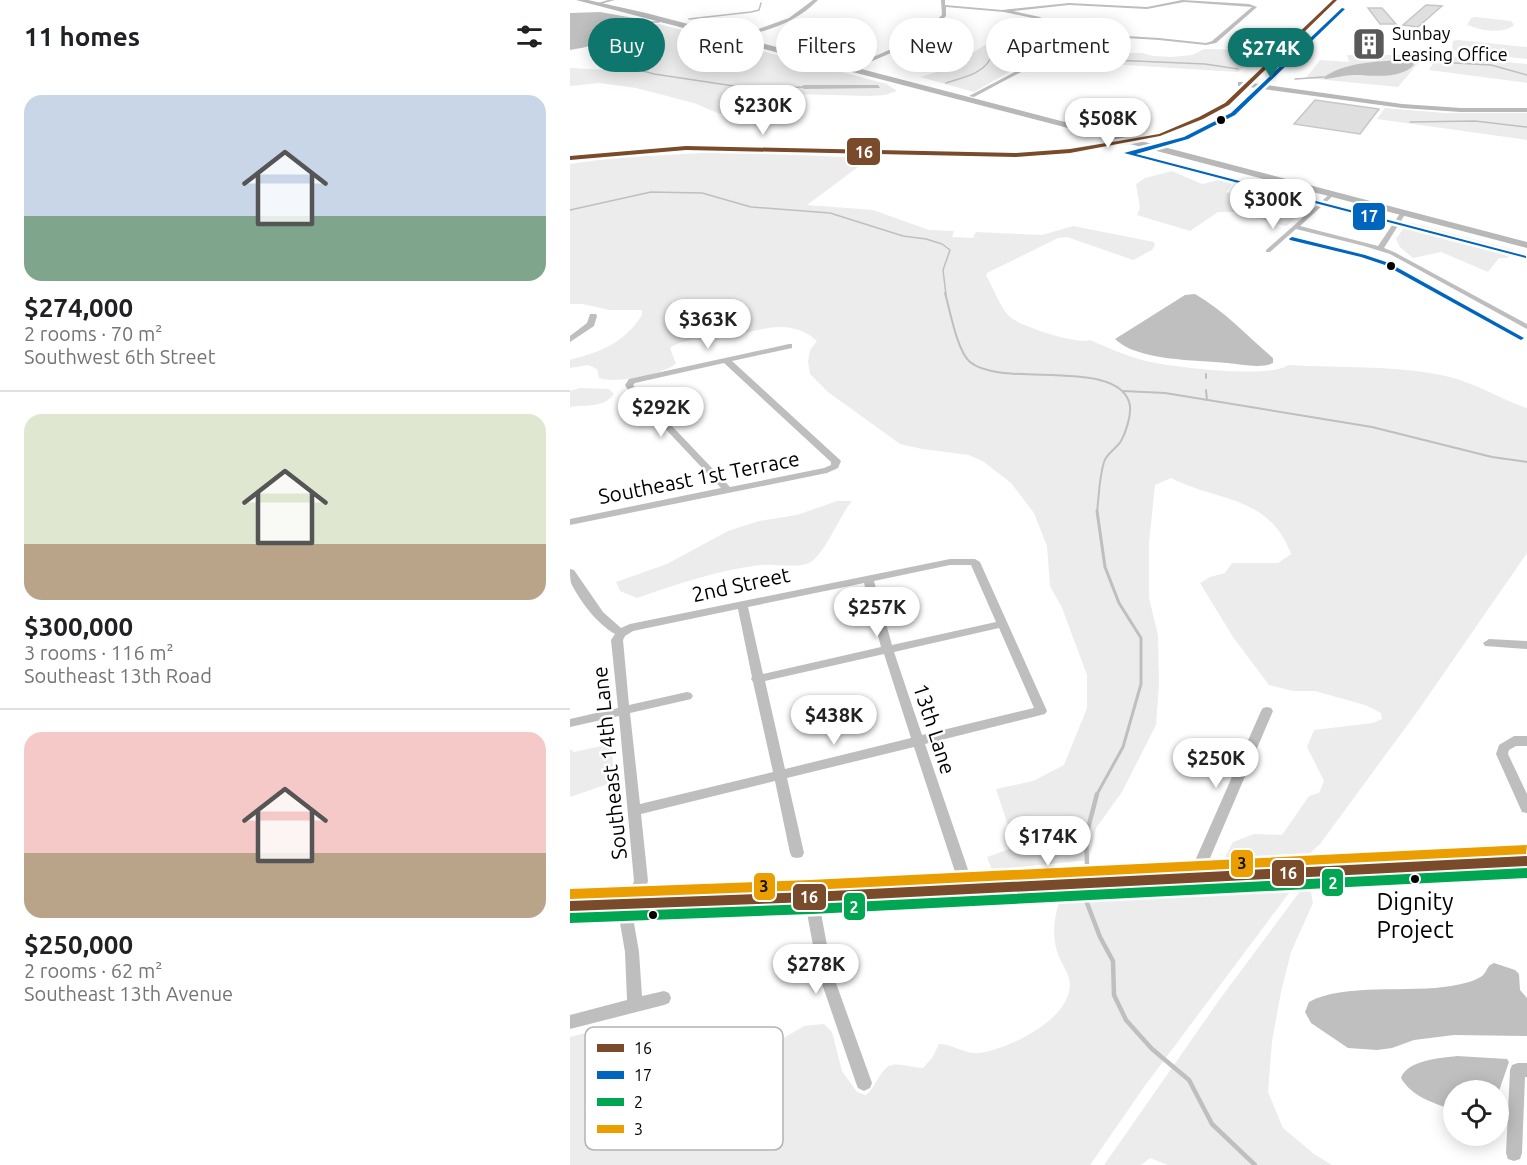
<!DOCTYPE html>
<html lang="en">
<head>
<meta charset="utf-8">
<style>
  :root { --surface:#fff; --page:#f2f2f2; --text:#202124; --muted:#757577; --line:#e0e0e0; --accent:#0f766e }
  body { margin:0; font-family:Ubuntu,sans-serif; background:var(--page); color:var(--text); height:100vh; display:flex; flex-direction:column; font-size:22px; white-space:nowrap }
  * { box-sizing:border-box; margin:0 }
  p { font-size:20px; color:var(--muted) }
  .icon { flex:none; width:33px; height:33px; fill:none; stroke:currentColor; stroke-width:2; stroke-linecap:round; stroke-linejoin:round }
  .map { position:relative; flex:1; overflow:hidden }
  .sheet { display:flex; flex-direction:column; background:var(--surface); width:570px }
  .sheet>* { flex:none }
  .hud { position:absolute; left:18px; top:18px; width:570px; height:54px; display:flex; gap:12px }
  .fabs { position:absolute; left:873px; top:1080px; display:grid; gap:12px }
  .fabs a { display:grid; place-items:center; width:66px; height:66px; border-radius:50%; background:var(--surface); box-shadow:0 3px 15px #0003; font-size:30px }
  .price { position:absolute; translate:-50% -51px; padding:0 14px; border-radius:21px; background:#fff; color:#222; font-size:20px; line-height:39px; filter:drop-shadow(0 2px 3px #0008) }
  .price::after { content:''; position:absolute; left:50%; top:36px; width:18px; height:14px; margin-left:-9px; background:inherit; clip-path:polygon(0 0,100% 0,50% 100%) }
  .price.selected { background:var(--accent); color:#fff }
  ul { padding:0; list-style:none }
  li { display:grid; align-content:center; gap:12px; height:318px; padding:0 24px }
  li+li { border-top:2px solid var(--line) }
  li span { display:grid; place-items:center; height:186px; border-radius:18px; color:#555 }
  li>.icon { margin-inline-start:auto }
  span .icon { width:108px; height:108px; fill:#fffc; stroke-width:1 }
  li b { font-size:26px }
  h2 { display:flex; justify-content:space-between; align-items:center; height:72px; padding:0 24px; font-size:26px }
  .chip { padding:0 21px; border-radius:27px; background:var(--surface); box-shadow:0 3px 15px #0003; font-size:21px; line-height:54px }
  .chip.selected { background:var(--accent); color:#fff }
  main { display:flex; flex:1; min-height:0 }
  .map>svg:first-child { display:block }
</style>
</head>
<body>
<main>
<section class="sheet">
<h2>11 homes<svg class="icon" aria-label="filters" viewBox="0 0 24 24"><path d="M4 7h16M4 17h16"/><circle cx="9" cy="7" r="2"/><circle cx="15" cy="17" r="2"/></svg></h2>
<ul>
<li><span style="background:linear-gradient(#c9d6e8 65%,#7fa58c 0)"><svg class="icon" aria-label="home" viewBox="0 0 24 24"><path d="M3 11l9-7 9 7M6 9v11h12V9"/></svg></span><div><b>$274,000</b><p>2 rooms · 70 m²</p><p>Southwest 6th Street</p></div></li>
<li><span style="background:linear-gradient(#dfe7d0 70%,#b9a48a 0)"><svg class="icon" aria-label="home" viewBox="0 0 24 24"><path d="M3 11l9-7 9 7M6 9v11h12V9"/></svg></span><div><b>$300,000</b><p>3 rooms · 116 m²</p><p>Southeast 13th Road</p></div></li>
<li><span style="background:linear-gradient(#f6c9c9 65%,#b9a48a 0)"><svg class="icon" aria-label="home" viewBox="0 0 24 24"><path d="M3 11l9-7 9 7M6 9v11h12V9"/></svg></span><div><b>$250,000</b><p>2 rooms · 62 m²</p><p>Southeast 13th Avenue</p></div></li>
</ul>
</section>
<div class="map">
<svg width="957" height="1165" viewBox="0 0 957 1165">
  <rect width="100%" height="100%" fill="#fff"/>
  <g fill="#ececec">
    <path d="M906 17 941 21 944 25C932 35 910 30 897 25L901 18Z"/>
    <path d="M70 23 89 24 317 84 327 91 315 95 299 96 221 94 169 111 150 114 124 103 66 88 30 83 0 86V68L55 71 66 67 42 54V51L60 42 59 38 49 36Z"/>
    <path d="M435 38 488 44C501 58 554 52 573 53L583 56 602 57 622 55 634 49 693 50 668 72 491 61 478 54H471L404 92 350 77 374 70 420 42Z"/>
    <path d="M888 40 957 47V59L882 50 883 41Z"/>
    <path d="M777 55H855L828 87 736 78 750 60 779 62Z"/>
    <path d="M867 55 957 64V83L859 70Z"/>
    <path d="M815 108 875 113H957V140L807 119Z"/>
    <path d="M152 152 300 158 237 205 303 210 359 230 384 231 382 237 403 238 406 232 472 235 503 226 584 242 585 245 582 250 563 260 497 237 488 238 417 273 416 275C422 286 431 308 439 316 448 326 509 345 520 340 538 348 557 356 576 361 600 367 701 379 718 365 769 368 831 365 880 377 907 384 930 399 957 408V553L847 712 750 844 738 855 654 859 663 842 684 834 712 835 739 796 749 793 754 781 737 747 744 730 803 723 812 719 811 713 795 705 745 691H723L699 685 663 637 630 583 640 577 655 573 662 563H708L721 554C699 495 648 502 601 478L585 485 579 543V598L588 635 589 684 586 725 552 792 526 828 519 860 422 870 417 857 445 847 426 789 463 781 494 765 517 708V675L492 608 480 586 477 546 464 513 441 483 414 462 399 455 352 449 330 444 258 392 240 374 238 362 240 350 247 341C219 316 190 331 158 337 139 341 116 336 100 348L106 364C90 375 47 384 29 378L27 369 18 365 0 368V360C32 351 53 344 72 315V310H39L13 304H0V164L40 158Z"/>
    <path d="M602 171 632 184 661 177 666 178 656 192 731 213 716 226 663 212H648L620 231 567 215 570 208 566 184 575 178Z"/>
    <path d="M838 222 945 250 937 258H929L918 272 871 252 843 258 830 247 826 239Z"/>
    <path d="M10 388 39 389 44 394C33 409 16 404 0 407V391Z"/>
    <path d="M267 501H282C269 516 254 558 237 564 223 568 205 564 191 565 148 570 107 584 67 598L50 591 46 582 97 564 158 531 189 521 227 515Z"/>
    <path d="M36 745 42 750 44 778 35 785 0 797V749L4 752Z"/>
    <path d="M722 889 574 1087 520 1165H0V1037L27 1030 31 1092 104 1066 160 1049 205 1043 234 1026 254 1024 262 1032 272 1071 287 1092 296 1095C306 1087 311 1067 322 1065 330 1063 344 1068 353 1068L362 1058 369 1044C382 1043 395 1055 409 1053 440 1049 508 1016 499 978 497 971 492 964 489 957 482 940 483 920 489 903Z"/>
    <path d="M731 890 741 892 743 903 721 952 711 992 702 1041 698 1092 713 1128 744 1154 762 1165H598L580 1158 571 1165H534L650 999Z"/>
  </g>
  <g fill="#bfbfbf">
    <path d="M0 13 30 12 69 19 71 21C61 38 19 47 0 50Z"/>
    <path d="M841 60 844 65C829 80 803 75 784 75 775 75 765 78 755 79L754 77C777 61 813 61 841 60Z"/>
    <path d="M625 294C655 311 677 336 703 358V363C690 369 671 364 657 363 627 360 567 361 545 339L615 295Z"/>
    <path d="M924 963 945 970 949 974 950 990 957 998V1036L884 1035 844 1040 822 1048 807 1050 778 1048 741 1023 735 1012 739 1002C772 983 842 993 881 986 891 984 904 982 912 976 918 971 916 966 924 963Z"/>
    <path d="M887 1056 937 1059 939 1062 929 1091 884 1090 883 1110C864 1103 842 1097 831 1078 837 1060 871 1058 887 1056Z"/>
  </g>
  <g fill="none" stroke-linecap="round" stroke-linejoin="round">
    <g stroke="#bfbfbf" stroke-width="1.5">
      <path d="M119 19 181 12 189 10 191 3"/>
      <path d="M70 22H89"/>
      <path d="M46 37 56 39 30 47 25 51 59 67 84 74 184 89 234 87"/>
      <path d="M866 62 921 65 957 75"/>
      <path d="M725 79 754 77"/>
      <path d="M376 83C391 78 413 74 420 59L448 49 481 51 519 59 635 64 668 69"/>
      <path d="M840 122 905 121 957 127"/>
      <path d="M0 210 81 192 132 193 181 207 260 213 333 236 356 239 372 244 380 250 373 270 376 295"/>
    </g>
    <g stroke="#bfbfbf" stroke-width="2">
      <path d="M375 293C380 310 387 351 400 362 432 389 552 356 560 406 561 416 556 432 551 441 546 449 536 454 534 462 529 478 529 496 527 512"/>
      <path d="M636 374V378"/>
      <path d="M636 390 637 400"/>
      <path d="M553 391 595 393 802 427 922 457 957 462"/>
    </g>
    <path stroke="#bfbfbf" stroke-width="3" d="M526 796 553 747 571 684V638L549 603 535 567 527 511"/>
    <g stroke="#bfbfbf" stroke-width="4.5">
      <path d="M517 865 516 836 527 794"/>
      <path d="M517 903 530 937 543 961 544 995 556 1020 582 1049 619 1080 642 1124 685 1165"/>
    </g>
    <path fill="#bfbfbf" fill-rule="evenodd" d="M308 85 310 88 234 89 231 87 234 85Z"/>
  </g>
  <g fill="#dfdfdf" stroke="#c7c7c7" stroke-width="1.5">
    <path d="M856 5 872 6 848 27 833 25Z"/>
    <path d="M798 8H812L826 24H810Z"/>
    <path d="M745 100 809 109 790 134 724 124Z"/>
  </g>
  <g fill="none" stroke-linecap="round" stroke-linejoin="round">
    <g fill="#bebebe" fill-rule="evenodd">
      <path d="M38 0H45L27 5 25 4Z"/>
      <path d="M243 0H248C227 22 200 30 171 37L169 36 219 18Z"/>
      <path d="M371 0H375V5L432 10 499 3 577 7 612 0 679 4 687 7 646 43 636 45 589 40 490 34 467 19 434 12 376 7V16C356 36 332 49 307 59 299 62 292 66 284 67V65C316 52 347 39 372 15ZM614 2 682 7 642 41 636 43 589 38 491 32 470 17 443 11 499 5 577 9Z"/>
      <path d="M477 55 481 56 404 97 399 96Z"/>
      <path d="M762 192 764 193V195L730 226 808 246 831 212H835L836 213 814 248 824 252 957 324V329L820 254 794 246 726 229 700 252H696V250Z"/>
      <path d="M20 314H26L27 316 24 326 0 342V336L17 323Z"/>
      <path d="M219 344H222V348L162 361 269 459 271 461 268 468 257 473 0 525V519L151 488 56 387 55 385 59 379ZM154 363 261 462V465L254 468 160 487 63 385 65 383Z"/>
      <path d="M380 559H405L410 562 477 711 475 714 355 744 405 890 403 894 398 896 393 894 391 890 344 747 217 778 234 853 232 857 227 858 222 857 220 853 205 781 71 814 78 881 64 923 69 952 72 996 94 991 99 993 101 998 99 1003 94 1005 0 1029V1015L57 1000 55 952 50 923 64 881 49 716 0 727V719L48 708 41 640 45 634C27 624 10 601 1 583 0 578 0 574 0 569L4 570 33 612 51 628 60 624ZM380 565H401L426 622 322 645 304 581ZM294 583 311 647 193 674 178 607ZM168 609 182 677 181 679 183 682 203 772 70 804 60 713 117 700 121 699 123 696 121 693 117 692 59 705 53 640 55 636 63 631ZM429 628 464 708 352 735 324 652ZM314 654 341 738 215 769 195 681Z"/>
      <path d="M919 639 957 641V649L915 646 913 643Z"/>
      <path d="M697 707 701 708 703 711 631 879 629 883 624 885 619 883 617 879 691 711 693 708Z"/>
      <path d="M944 736H957V746H946L939 750 938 754 957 794V813L952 812 926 754 929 745Z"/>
      <path d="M241 891 246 893 248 897 262 972 302 1083 300 1088 294 1091 288 1088 286 1083 248 972 234 897 236 893Z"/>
      <path d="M948 1063H957V1077H955L952 1153 950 1159 944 1161 938 1159 936 1153 940 1070 942 1065Z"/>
    </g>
    <g fill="#b8b8b8" fill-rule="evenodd">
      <path d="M6 0H18L76 13 560 139C600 130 641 115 671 86H668V82H675L761 0H768L683 83 832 104 891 108H957V112H891L832 108 679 87C650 116 611 133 571 141L957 242V248L560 144 500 154 446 158 116 151 0 161V155L116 145 446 152 500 148 548 141Z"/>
      <path d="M957 853V869L241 905 0 914V898L241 889Z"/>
    </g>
    <g stroke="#fff" stroke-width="5">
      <g id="bus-1">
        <path d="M763 0H767L659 105 633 119 590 136 500 153 446 157 116 150 0 160V156L116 146 446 153 500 149 560 139 589 134 629 117 655 103Z"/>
        <path d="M957 856V866L241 902 0 911V901L241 892Z"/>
      </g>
    </g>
    <g stroke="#fff" stroke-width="5">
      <g id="bus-2">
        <path d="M772 8 775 9 665 115 618 139 566 154 956 256V258L554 153 614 137 661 113Z"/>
        <path d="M722 237 795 255 819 263 954 338 951 340 949 339 815 265 791 257 720 240 719 239Z"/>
      </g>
    </g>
    <g stroke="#fff" stroke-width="5">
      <path id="bus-3" d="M957 868V878L242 914 0 923V913L242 904Z"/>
    </g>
    <g stroke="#fff" stroke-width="5">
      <path id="bus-4" d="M957 845 956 854 240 890 0 899V889L240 880Z"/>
    </g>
    <use href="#bus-1" fill="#7a4b2a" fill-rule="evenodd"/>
    <use href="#bus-2" fill="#0065bd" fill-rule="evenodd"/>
    <use href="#bus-3" fill="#00a651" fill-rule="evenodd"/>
    <use href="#bus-4" fill="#eb9e00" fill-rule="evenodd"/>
  </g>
  <defs>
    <g id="building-square" transform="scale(1.725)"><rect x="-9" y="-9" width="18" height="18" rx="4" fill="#595959" stroke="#fff"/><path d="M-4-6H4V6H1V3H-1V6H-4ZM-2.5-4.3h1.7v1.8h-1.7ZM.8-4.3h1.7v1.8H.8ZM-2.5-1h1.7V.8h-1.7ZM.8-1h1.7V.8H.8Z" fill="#fff"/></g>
  </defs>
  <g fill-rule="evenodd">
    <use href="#building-square" x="799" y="44"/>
  </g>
  <g fill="#000" stroke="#fff" stroke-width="2">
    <circle cx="651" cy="120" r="5"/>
    <circle cx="821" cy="266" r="5"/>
    <circle cx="845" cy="879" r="5"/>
    <circle cx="83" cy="915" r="5"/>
  </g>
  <g text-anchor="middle" stroke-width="5" stroke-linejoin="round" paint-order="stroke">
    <g font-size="18" fill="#000" stroke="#fff" text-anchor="start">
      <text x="822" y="40">Sunbay<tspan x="822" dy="21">Leasing Office</tspan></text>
    </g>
    <g font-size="21" fill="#000" stroke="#fff">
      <text transform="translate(129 478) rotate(-11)" y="7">Southeast 1st Terrace</text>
      <text transform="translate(171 585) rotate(-12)" y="7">2nd Street</text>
      <text transform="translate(364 729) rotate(72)" y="7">13th Lane</text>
      <text transform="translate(40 763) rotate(-96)" y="7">Southeast 14th Lane</text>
    </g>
    <g font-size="24" fill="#000" stroke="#fff">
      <text x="845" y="910">Dignity<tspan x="845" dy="28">Project</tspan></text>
    </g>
  </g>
  <rect x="15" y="1027" width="198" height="123" rx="9" fill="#fff" stroke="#b2b2b2" stroke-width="1.5"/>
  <rect x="27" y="1044" width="27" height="8" fill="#7a4b2a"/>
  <rect x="27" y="1071" width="27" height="8" fill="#0065bd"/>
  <rect x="27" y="1098" width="27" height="8" fill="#00a651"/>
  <rect x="27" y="1125" width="27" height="8" fill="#eb9e00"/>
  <g font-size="16" fill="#000">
    <text x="64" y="1054">16</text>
    <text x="64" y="1081">17</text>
    <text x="64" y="1108">2</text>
    <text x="64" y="1135">3</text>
  </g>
  <g stroke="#fff" stroke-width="2">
    <rect x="276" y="137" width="35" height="29" rx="6" fill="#7a4b2a"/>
    <rect x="782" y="202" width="34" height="29" rx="6" fill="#0065bd"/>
    <rect x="660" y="849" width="24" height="29" rx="6" fill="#eb9e00"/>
    <rect x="701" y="859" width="34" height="28" rx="6" fill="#7a4b2a"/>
    <rect x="751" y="868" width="23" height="29" rx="6" fill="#00a651"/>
    <rect x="183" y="872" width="23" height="29" rx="6" fill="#eb9e00"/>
    <rect x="222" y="883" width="35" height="28" rx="6" fill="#7a4b2a"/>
    <rect x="273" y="892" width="23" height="29" rx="6" fill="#00a651"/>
  </g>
  <g font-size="16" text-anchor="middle" font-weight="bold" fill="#fff">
    <text x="294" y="158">16</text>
    <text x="799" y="222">17</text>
    <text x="718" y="879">16</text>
    <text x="763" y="889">2</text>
    <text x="239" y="903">16</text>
    <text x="284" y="913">2</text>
  </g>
  <g font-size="16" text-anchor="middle" font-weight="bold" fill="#111">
    <text x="672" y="869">3</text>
    <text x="194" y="892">3</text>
  </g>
</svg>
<div class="fabs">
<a><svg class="icon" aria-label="locate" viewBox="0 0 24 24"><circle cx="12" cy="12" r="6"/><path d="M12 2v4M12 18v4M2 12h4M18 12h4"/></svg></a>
</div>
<b class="price selected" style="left:701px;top:79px">$274K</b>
<b class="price" style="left:193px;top:136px">$230K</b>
<b class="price" style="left:538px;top:149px">$508K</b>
<b class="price" style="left:703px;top:230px">$300K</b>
<b class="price" style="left:138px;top:350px">$363K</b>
<b class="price" style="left:91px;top:438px">$292K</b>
<b class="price" style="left:307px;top:638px">$257K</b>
<b class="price" style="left:264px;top:746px">$438K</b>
<b class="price" style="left:646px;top:789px">$250K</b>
<b class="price" style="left:478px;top:867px">$174K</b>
<b class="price" style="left:246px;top:995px">$278K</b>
<div class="hud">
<a class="chip selected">Buy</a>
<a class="chip">Rent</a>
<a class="chip">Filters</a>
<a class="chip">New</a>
<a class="chip">Apartment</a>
</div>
</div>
</main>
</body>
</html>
